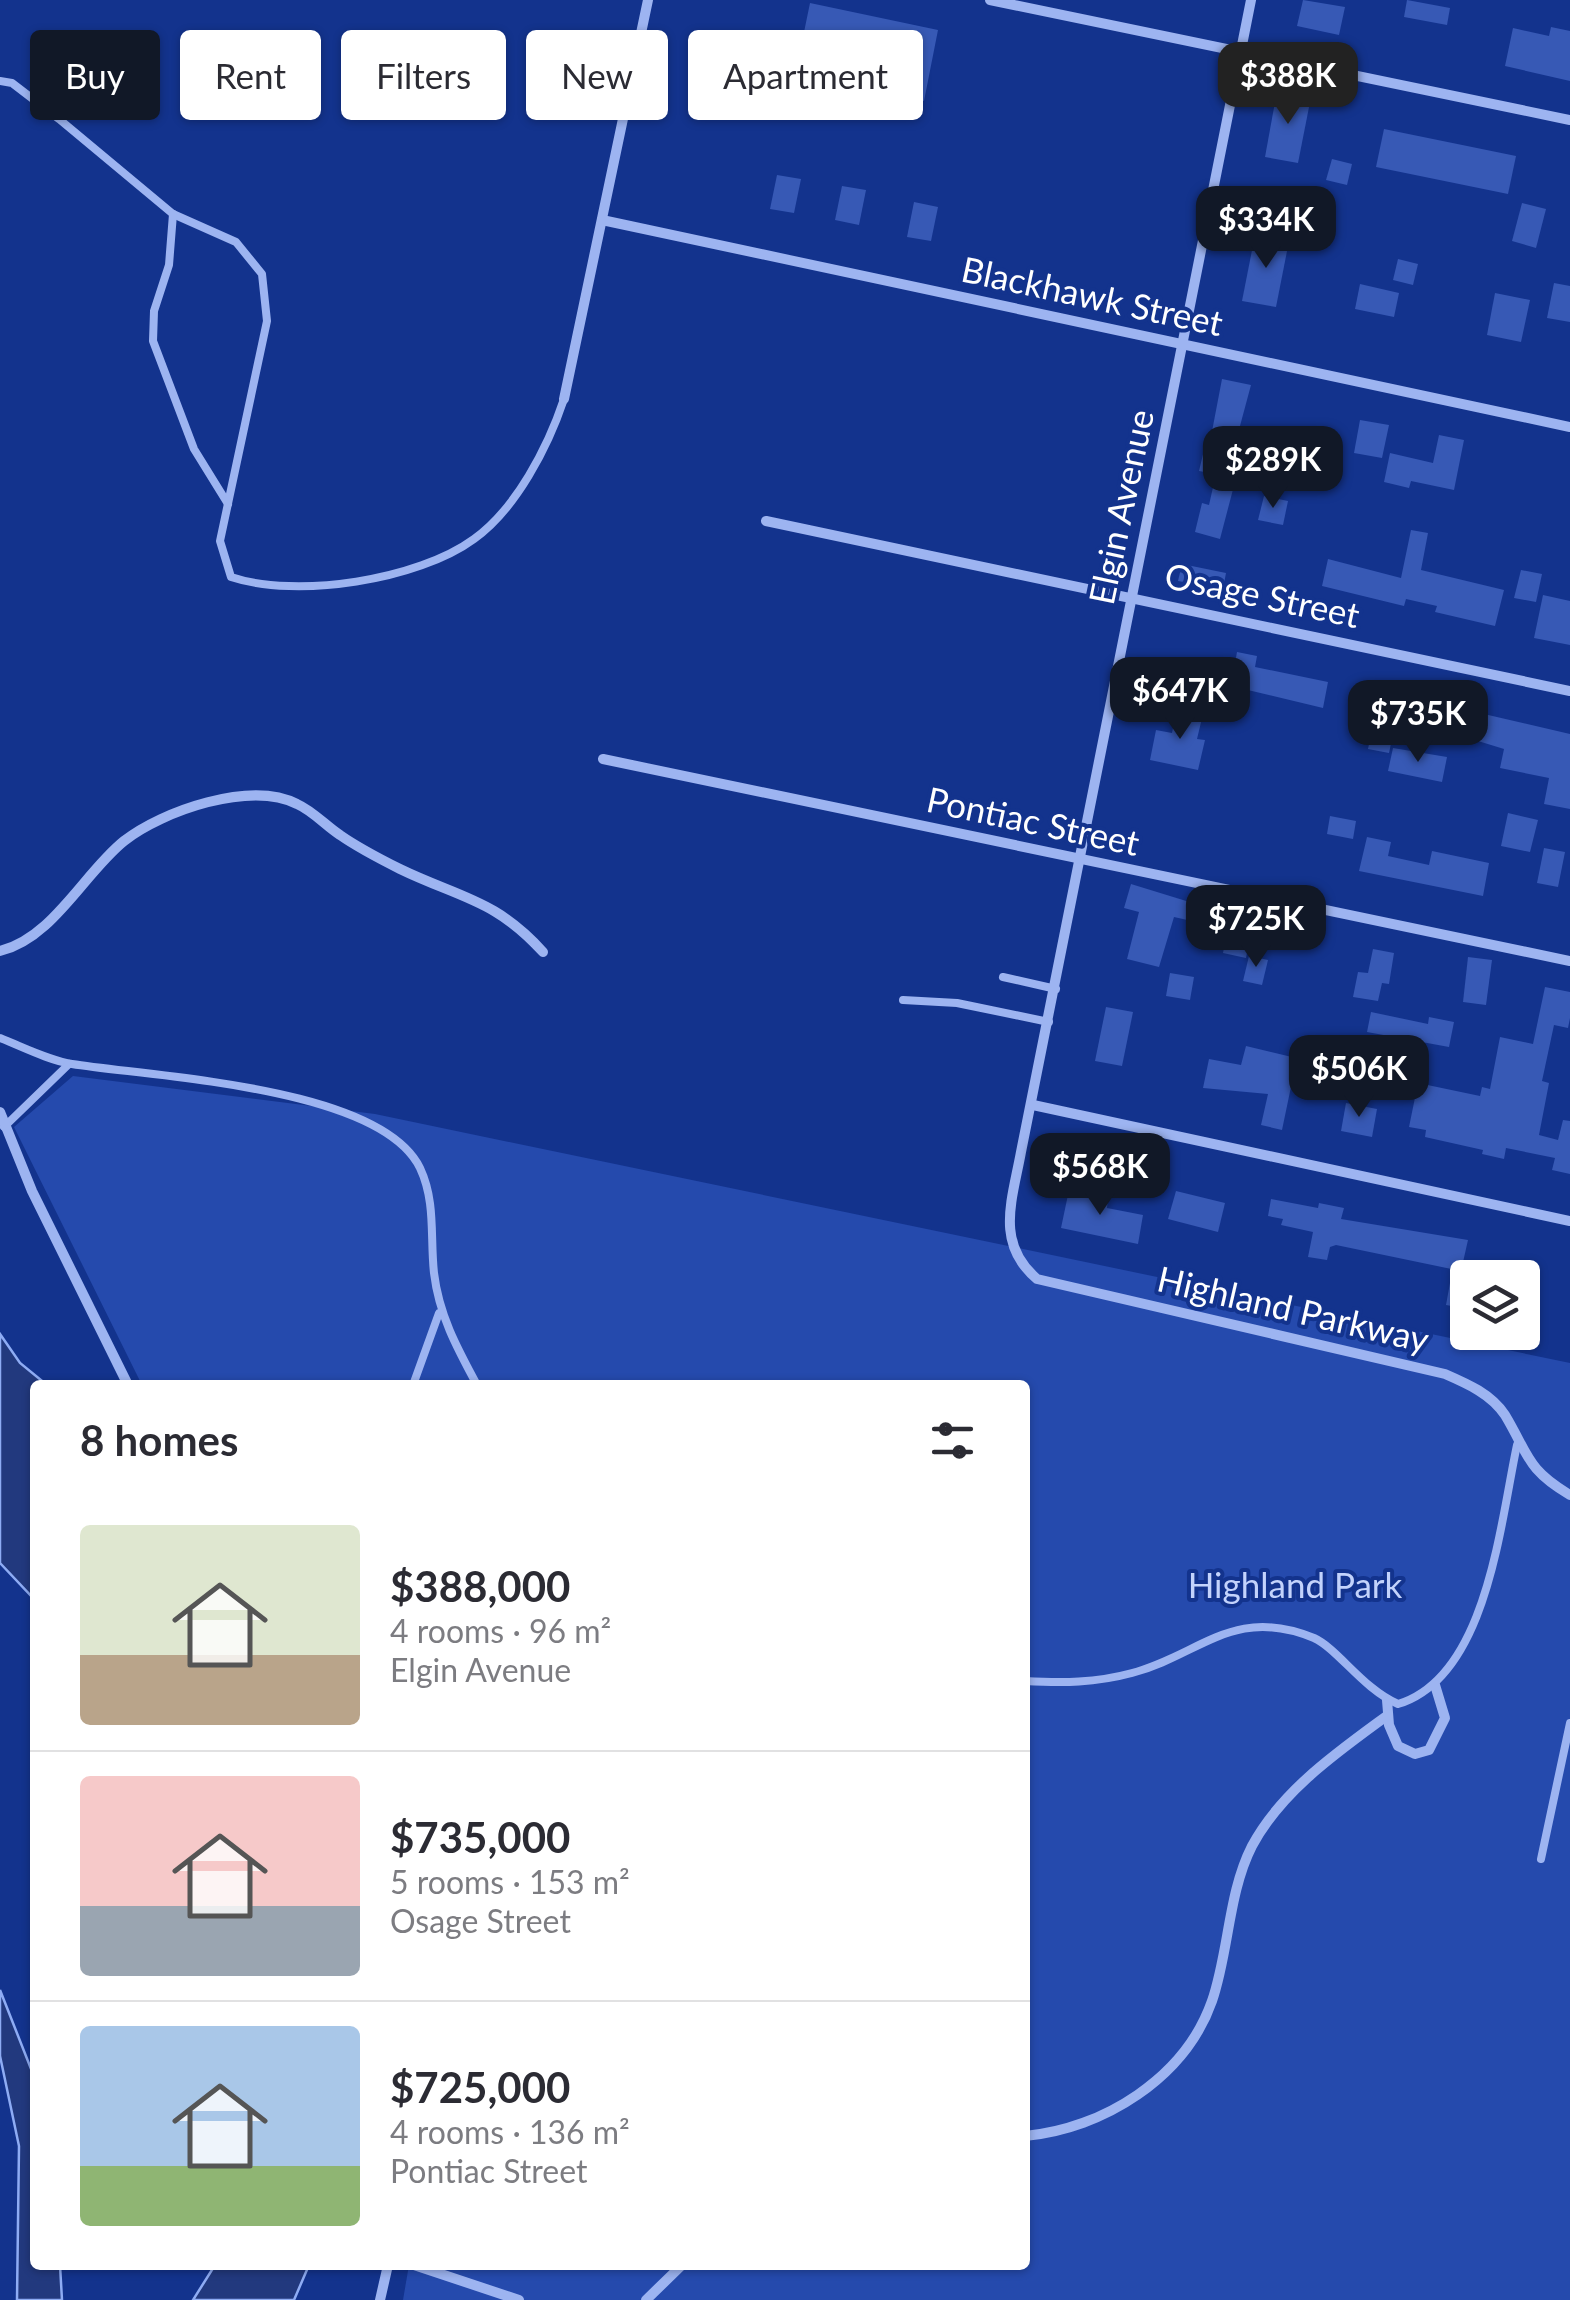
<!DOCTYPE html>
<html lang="en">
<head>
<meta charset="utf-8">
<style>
  :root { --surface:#fff; --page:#f2f2f3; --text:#2b2b33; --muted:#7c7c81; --line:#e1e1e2; --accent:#111827 }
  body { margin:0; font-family:Lato,sans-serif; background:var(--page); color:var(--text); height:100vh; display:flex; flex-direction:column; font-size:38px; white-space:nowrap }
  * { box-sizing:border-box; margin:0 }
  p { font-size:32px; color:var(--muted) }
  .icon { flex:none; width:55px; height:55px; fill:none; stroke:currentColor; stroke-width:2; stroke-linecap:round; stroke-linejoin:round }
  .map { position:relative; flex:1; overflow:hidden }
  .sheet { position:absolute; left:30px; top:1380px; width:1000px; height:890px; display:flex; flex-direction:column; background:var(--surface); border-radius:10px; box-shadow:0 2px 8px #0004 }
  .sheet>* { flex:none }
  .banner { position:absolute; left:30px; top:30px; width:1000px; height:90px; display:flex; gap:20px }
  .controls { position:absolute; left:1450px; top:1260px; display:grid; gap:20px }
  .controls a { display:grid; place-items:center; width:90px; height:90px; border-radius:10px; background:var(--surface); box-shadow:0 2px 8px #0004; font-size:50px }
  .price { position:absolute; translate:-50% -85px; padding:0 22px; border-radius:20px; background:var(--accent); color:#fff; font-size:32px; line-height:65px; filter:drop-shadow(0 2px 5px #0008) }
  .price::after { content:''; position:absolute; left:50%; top:60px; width:30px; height:22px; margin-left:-15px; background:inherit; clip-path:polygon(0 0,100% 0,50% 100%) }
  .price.active { background:#222; color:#fff }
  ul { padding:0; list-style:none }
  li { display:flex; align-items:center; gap:30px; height:250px; padding:0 50px }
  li+li { border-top:2px solid var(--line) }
  li span { display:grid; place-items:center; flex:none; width:280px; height:200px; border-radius:10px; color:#555 }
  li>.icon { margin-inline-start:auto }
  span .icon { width:120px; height:120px; fill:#fffc; stroke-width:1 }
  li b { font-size:42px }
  h2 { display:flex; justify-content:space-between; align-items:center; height:120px; padding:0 50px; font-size:42px }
  .pill { padding:0 35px; border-radius:10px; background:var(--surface); box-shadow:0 2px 8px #0004; font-size:35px; line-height:90px }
  .pill.active { background:var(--accent); color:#fff }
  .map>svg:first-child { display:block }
</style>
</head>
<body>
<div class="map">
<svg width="1570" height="2300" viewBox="0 0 1570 2300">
  <rect width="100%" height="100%" fill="#13338d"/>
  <path fill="#254aad" d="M73 1076 375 1114 1570 1363V2300H403L409 2265H1025V1385H142L14 1127Z"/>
  <g fill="#22397e" stroke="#8eacf4" stroke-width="2.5">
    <path d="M0 1334 20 1363 47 1385H35V1600L0 1563Z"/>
    <path d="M0 1990 35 2079V2265H60L62 2300H17L19 2146 0 2056Z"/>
    <path d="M215 2265H309L294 2300H193Z"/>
  </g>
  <g fill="#3759b5">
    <path d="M1303 0 1345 7 1339 35 1297 26Z"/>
    <path d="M1407 0 1450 8 1447 25 1404 17Z"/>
    <path d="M810 3 938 30 924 101 888 93 896 54 803 37Z"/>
    <path d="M1551 27 1570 31V81L1505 66 1513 28 1549 36Z"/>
    <path d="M1277 91 1311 97 1298 163 1265 157Z"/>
    <path d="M1384 129 1516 156 1508 194 1376 167Z"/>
    <path d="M1332 159 1352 164 1347 185 1326 180Z"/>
    <path d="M777 175 801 179 794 213 770 209Z"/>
    <path d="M842 186 866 190 859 225 835 220Z"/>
    <path d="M914 202 938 207 931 241 907 237Z"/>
    <path d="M1522 203 1546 209 1536 248 1512 241Z"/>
    <path d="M1255 235 1289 241 1276 307 1242 301Z"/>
    <path d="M1398 259 1418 264 1413 285 1393 280Z"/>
    <path d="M1554 283 1570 286V322L1547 318Z"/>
    <path d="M1360 284 1399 293 1394 317 1355 309Z"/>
    <path d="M1495 293 1530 300 1521 342 1487 335Z"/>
    <path d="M1222 379 1251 385 1233 452 1251 456 1246 481 1236 478 1220 539 1195 532 1202 503 1209 505 1216 474 1199 471 1205 446 1209 447Z"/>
    <path d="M1360 420 1389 425 1382 458 1354 453Z"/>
    <path d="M1439 435 1464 440 1454 490 1411 481 1409 488 1384 482 1390 453 1433 463Z"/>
    <path d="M1264 496 1288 501 1283 525 1258 520Z"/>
    <path d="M1411 530 1428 533 1421 570 1504 590 1495 626 1435 612 1437 606 1406 599 1404 606 1322 586 1328 559 1401 578Z"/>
    <path d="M1182 564 1226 573 1223 589 1178 581Z"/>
    <path d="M1521 570 1542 574 1536 602 1514 598Z"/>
    <path d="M1543 595 1570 601V645L1534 638Z"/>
    <path d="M1237 652 1257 656 1255 667 1328 682 1323 708 1231 686Z"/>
    <path d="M1461 699 1486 705 1484 714 1570 734V809L1544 804 1549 778 1500 768 1504 749 1452 733Z"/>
    <path d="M1378 702 1399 706 1389 753 1368 749Z"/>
    <path d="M1177 708 1203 714 1197 739 1205 740 1198 770 1150 760 1156 730 1172 733Z"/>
    <path d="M1393 748 1447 757 1442 782 1388 771Z"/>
    <path d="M1508 813 1538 820 1530 852 1501 846Z"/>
    <path d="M1330 816 1356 821 1353 839 1327 834Z"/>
    <path d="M1367 837 1391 842 1388 856 1429 865 1432 851 1489 863 1483 896 1359 871Z"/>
    <path d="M1544 848 1565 852 1558 887 1537 883Z"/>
    <path d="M1131 884 1209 908 1205 924 1174 917 1159 967 1127 959 1139 912 1124 908Z"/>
    <path d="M1228 927 1251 932 1246 958 1223 953Z"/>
    <path d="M1373 949 1394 953 1389 984 1382 983 1378 1001 1353 997 1358 972 1368 973Z"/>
    <path d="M1249 956 1268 960 1262 985 1243 981Z"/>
    <path d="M1468 957 1492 960 1486 1005 1463 1002Z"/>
    <path d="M1170 973 1194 977 1190 1000 1166 996Z"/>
    <path d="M1545 987 1570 992V1018L1568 1028 1554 1025 1542 1081 1549 1083 1539 1135 1558 1140 1563 1120 1570 1121V1174L1552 1170 1555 1158 1506 1148 1504 1159 1482 1154 1483 1150 1425 1137 1426 1130 1409 1127 1418 1083 1480 1096 1482 1087 1490 1089 1500 1037 1533 1044Z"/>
    <path d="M1106 1007 1133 1012 1122 1066 1095 1061Z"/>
    <path d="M1371 1012 1428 1024 1429 1017 1454 1022 1449 1047 1367 1032Z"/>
    <path d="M1246 1046 1321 1064 1316 1088 1292 1082 1282 1130 1261 1125 1268 1094 1203 1088 1209 1059 1241 1065Z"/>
    <path d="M1346 1103 1377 1109 1372 1137 1341 1131Z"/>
    <path d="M1069 1190 1108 1198 1107 1208 1143 1215 1138 1244 1061 1228Z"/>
    <path d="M1176 1191 1225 1203 1218 1232 1168 1219Z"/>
    <path d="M1271 1199 1318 1208 1319 1203 1344 1208 1341 1219 1468 1240 1461 1271 1336 1245 1330 1247 1327 1260 1308 1257 1313 1232 1281 1225 1283 1219 1268 1216Z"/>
    <path d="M1450 1283 1468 1286V1309L1446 1305Z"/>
  </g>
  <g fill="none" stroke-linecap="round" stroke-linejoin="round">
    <g stroke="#9db4f1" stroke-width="8">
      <path d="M0 81 12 83 59 119 173 214 236 242 262 274 267 321 220 541 231 577C297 599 418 580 474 539 516 509 548 447 564 399"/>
      <path d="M173 214 169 265 154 311 153 341 194 449 228 504"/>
      <path d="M1003 977 1056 989"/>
      <path d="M903 1000 957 1003 1049 1022"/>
      <path d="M0 1038C23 1047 48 1060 72 1064 153 1077 380 1086 420 1168 436 1202 430 1237 434 1273 439 1315 457 1348 477 1385"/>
      <path d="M4 1127 69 1064"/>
      <path d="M413 1385 439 1313"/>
      <path d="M1025 1681C1063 1683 1095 1683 1132 1673 1200 1655 1233 1605 1314 1638 1338 1649 1363 1689 1398 1704 1487 1677 1500 1524 1517 1445"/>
      <path d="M1541 1859 1570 1723"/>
    </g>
    <g stroke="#9db4f1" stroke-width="10">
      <path d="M990 0 1570 120"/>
      <path d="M1251 0 1021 1152C1012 1201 995 1243 1037 1279L1445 1374C1468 1384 1491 1394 1505 1415 1529 1455 1526 1469 1570 1495"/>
      <path d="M602 220 1570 427"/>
      <path d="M564 399 648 0"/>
      <path d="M766 521 1570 691"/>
      <path d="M603 759 1570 961"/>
      <path d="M0 951C53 938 84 873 124 841 162 811 251 780 297 804 313 811 326 826 340 835 360 849 380 859 400 869 460 898 495 899 543 952"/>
      <path d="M1033 1105 1570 1221"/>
      <path d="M0 1112 32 1191 128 1385"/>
      <path d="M1387 1700 1389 1725 1398 1746 1415 1754 1429 1750 1445 1718 1435 1685"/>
      <path d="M1025 2136C1103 2129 1185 2078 1212 2001 1229 1952 1228 1893 1252 1846 1282 1790 1339 1751 1388 1715"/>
      <path d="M414 2265 519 2300"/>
      <path d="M380 2300 388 2265"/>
      <path d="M646 2300 682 2265"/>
    </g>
  </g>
  <g text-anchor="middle" stroke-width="8" stroke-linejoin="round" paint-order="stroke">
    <g font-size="35" fill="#fff" stroke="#13338d">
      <text transform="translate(1092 297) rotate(12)" y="12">Blackhawk Street</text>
      <text transform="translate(1122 507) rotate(-78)" y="12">Elgin Avenue</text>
      <text transform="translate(1262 596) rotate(12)" y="12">Osage Street</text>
      <text transform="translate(1033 822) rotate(12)" y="12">Pontiac Street</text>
      <text transform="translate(1293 1310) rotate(13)" y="12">Highland Parkway</text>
    </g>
    <g font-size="35" fill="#c3d3fc" stroke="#13338d">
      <text x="1295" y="1598">Highland Park</text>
    </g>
  </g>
</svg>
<div class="controls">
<a><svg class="icon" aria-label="layers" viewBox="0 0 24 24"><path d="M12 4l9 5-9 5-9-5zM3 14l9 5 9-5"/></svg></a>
</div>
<b class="price active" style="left:1288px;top:127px">$388K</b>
<b class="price" style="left:1266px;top:271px">$334K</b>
<b class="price" style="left:1273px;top:511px">$289K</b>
<b class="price" style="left:1180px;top:742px">$647K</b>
<b class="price" style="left:1418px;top:765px">$735K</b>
<b class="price" style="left:1256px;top:970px">$725K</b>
<b class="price" style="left:1359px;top:1120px">$506K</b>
<b class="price" style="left:1100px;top:1218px">$568K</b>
<div class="banner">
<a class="pill active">Buy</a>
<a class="pill">Rent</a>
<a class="pill">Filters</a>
<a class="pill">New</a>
<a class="pill">Apartment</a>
</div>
<section class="sheet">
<h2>8 homes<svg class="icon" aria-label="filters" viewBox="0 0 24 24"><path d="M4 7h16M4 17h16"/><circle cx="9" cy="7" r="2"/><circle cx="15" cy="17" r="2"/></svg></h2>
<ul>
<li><span style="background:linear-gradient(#dfe7d0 65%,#b9a48a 0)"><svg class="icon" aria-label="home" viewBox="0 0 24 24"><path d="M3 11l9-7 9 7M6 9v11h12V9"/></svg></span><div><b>$388,000</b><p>4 rooms · 96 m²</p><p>Elgin Avenue</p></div></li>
<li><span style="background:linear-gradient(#f6c9c9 65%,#9aa5b1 0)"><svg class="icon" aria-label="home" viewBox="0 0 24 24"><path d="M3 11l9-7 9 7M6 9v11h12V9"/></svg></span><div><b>$735,000</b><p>5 rooms · 153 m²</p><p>Osage Street</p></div></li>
<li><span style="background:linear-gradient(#a9c7e8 70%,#8fb573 0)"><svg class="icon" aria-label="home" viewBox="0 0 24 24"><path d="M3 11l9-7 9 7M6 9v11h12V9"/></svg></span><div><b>$725,000</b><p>4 rooms · 136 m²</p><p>Pontiac Street</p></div></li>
</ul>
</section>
</div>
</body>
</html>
